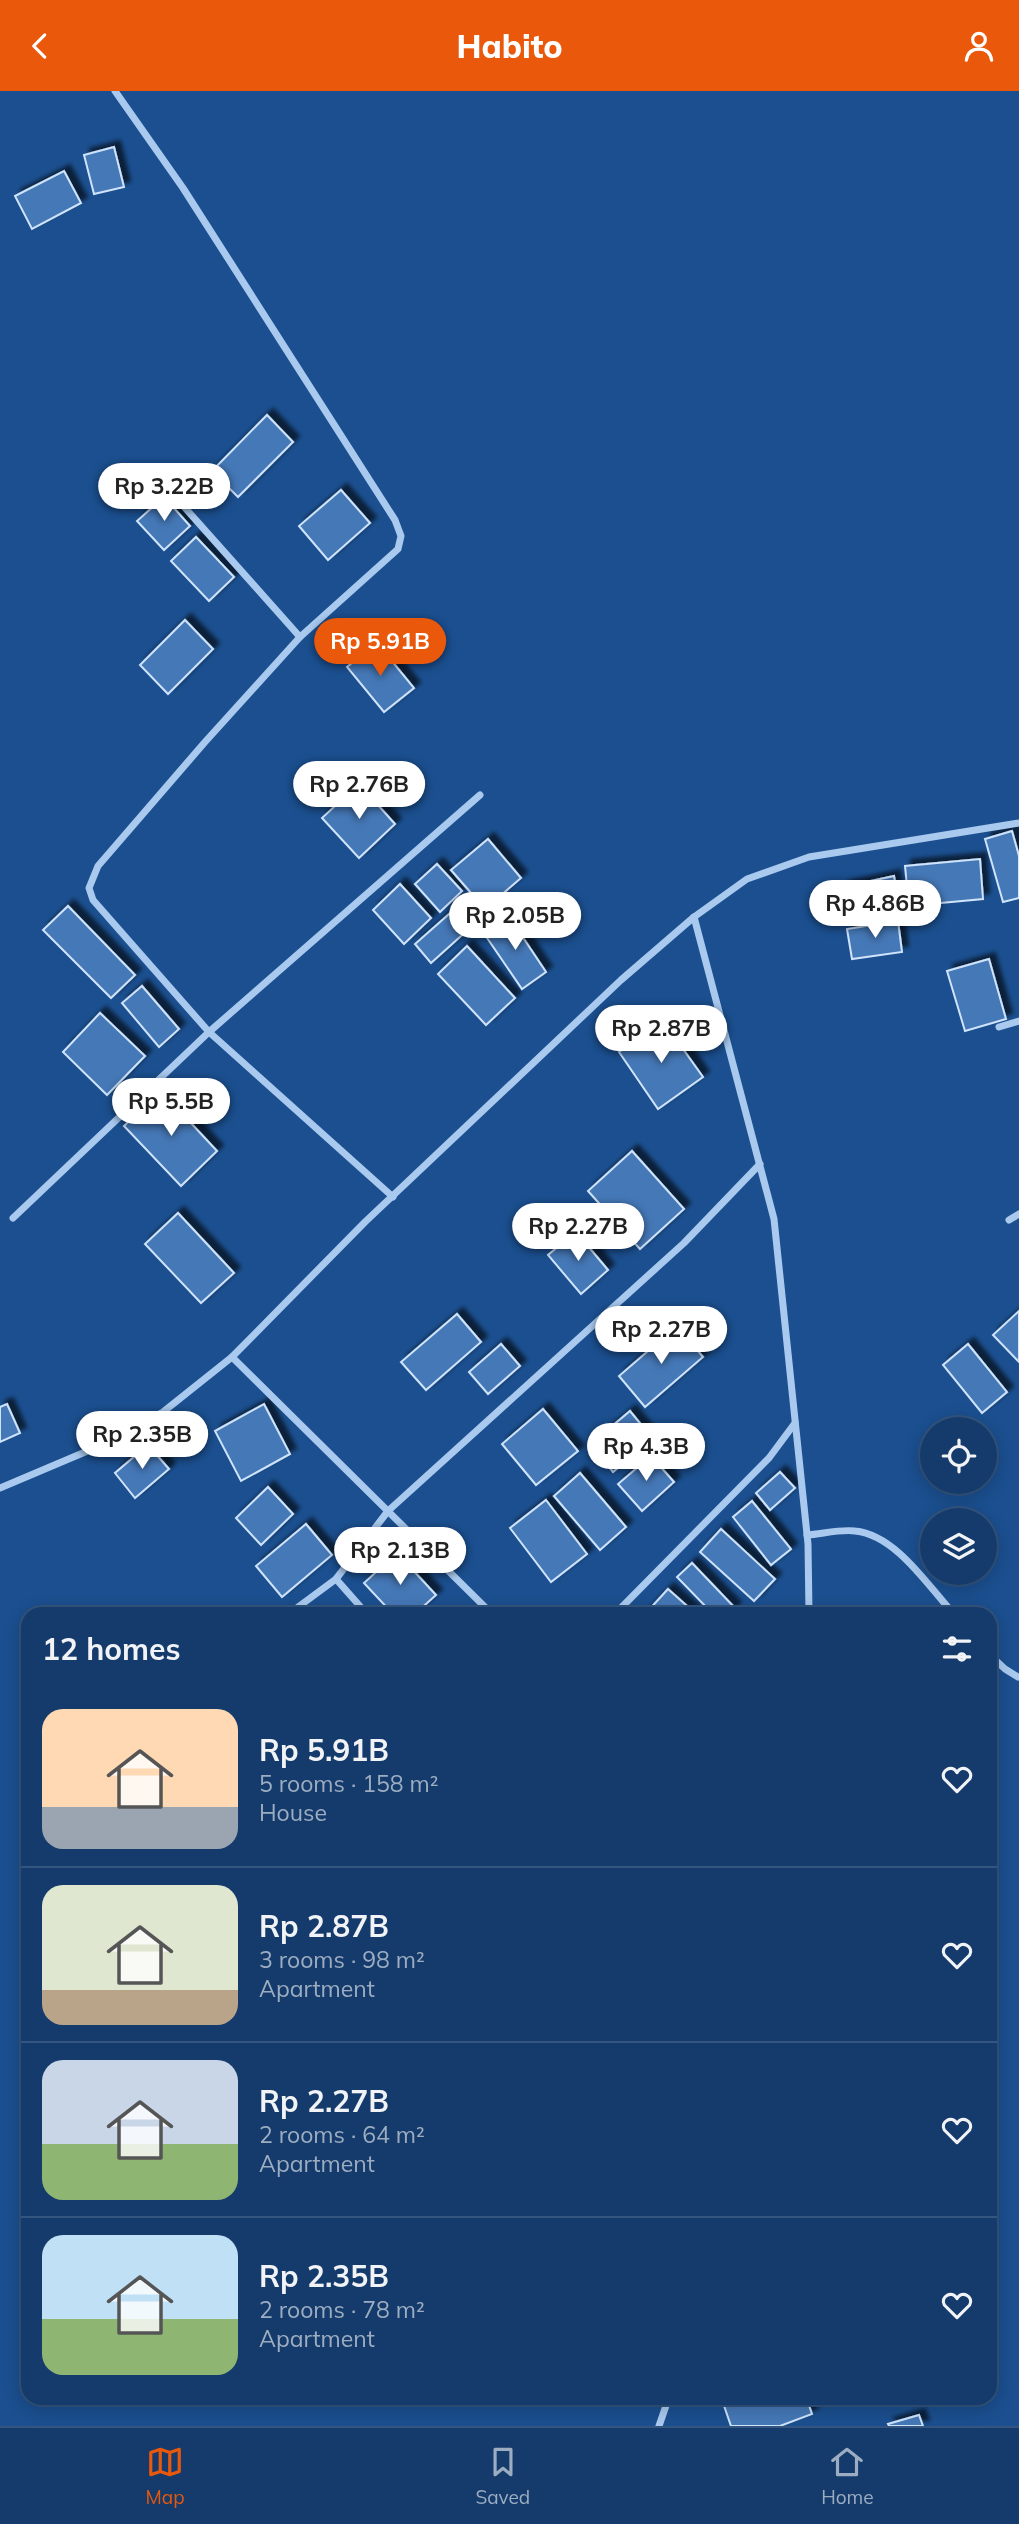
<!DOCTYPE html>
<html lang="en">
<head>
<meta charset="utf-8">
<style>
  :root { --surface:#143b6b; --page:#1d4271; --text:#f1f3f6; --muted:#9dadc1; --line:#33557e; --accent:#ea580c }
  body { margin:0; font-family:Mulish,sans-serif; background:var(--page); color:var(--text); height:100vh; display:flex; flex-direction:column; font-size:26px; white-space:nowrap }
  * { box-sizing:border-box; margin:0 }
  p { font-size:23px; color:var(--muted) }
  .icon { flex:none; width:38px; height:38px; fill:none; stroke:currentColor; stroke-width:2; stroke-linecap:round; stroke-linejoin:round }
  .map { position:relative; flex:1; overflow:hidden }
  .drawer { position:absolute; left:21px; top:1516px; width:976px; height:798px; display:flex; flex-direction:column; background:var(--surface); border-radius:21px; box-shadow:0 4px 18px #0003,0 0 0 2px var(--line) }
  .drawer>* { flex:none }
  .controls { position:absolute; left:920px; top:1326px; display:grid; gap:14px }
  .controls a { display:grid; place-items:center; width:77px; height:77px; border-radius:50%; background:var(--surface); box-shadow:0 4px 18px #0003,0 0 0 2px var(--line); font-size:35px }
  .price { position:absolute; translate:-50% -60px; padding:0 16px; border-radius:24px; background:#fff; color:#222; font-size:23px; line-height:46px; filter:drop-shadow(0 2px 4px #0008) }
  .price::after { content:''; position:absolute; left:50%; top:42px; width:21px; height:16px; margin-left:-10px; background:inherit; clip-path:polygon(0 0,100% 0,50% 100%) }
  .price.active { background:var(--accent); color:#fff }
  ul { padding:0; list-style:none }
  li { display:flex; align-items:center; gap:21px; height:175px; padding:0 21px }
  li+li { border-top:2px solid var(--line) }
  li span { display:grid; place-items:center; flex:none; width:196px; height:140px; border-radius:21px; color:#555 }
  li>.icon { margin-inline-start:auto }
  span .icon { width:84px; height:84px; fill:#fffc; stroke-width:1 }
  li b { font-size:30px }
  h2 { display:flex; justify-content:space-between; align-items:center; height:84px; padding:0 21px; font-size:30px }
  header { display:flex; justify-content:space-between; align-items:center; height:91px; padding:0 21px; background:var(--accent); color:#fff; font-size:32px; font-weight:800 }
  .tab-bar { display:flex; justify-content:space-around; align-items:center; height:98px; border-top:2px solid var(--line); background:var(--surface); font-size:19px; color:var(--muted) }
  .tab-bar a { display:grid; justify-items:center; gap:4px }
  .tab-bar .active { color:var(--accent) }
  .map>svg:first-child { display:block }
</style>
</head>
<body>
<header><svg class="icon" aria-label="back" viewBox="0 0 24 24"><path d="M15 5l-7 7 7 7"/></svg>Habito<svg class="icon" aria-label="person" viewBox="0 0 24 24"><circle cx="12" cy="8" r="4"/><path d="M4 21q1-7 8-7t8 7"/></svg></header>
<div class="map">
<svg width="1019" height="2335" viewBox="0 0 1019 2335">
  <defs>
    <filter id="shadow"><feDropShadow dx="6" dy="-6" stdDeviation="2" flood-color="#0009"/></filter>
  </defs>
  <rect width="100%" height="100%" fill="#1b4f8f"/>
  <g fill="#4478b7" stroke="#cfe3fa" stroke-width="2" filter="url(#shadow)">
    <path d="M114 56 124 96 94 103 84 64Z"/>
    <path d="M64 80 81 112 32 138 15 105Z"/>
    <path d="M267 324 293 351 238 406 212 380Z"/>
    <path d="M341 399 370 432 328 469 299 435Z"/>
    <path d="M164 406 190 435 164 459 137 430Z"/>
    <path d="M196 446 234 486 209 510 171 470Z"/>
    <path d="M185 529 213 558 168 603 140 574Z"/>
    <path d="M377 552 414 597 384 621 347 576Z"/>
    <path d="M359 693 395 733 359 767 322 727Z"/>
    <path d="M1012 740 1019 765V807L1003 811 985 748Z"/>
    <path d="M488 748 521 787 485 818 451 779Z"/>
    <path d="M980 768 983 808 909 815 905 775Z"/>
    <path d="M437 773 462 800 440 821 415 793Z"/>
    <path d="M894 785 899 813 848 824 843 796Z"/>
    <path d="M400 793 431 827 404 853 373 819Z"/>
    <path d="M465 809 481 827 431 872 415 853Z"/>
    <path d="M68 815 135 884 111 907 43 839Z"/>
    <path d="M508 824 546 881 522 898 483 841Z"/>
    <path d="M898 830 902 861 852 868 847 838Z"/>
    <path d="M467 855 515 907 486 934 438 883Z"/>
    <path d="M989 868 1006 928 965 940 947 880Z"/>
    <path d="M142 895 179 938 159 956 122 912Z"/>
    <path d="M100 922 145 965 107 1004 63 961Z"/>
    <path d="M663 930 703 986 658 1018 619 961Z"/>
    <path d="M161 1000 217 1060 181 1095 124 1035Z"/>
    <path d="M632 1060 684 1118 640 1158 588 1100Z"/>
    <path d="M178 1122 234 1182 201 1212 145 1153Z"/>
    <path d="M576 1141 608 1179 581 1203 548 1164Z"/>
    <path d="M1019 1220V1271L993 1244Z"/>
    <path d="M457 1223 481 1251 426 1299 401 1271Z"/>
    <path d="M677 1235 703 1266 645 1316 619 1285Z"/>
    <path d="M501 1253 520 1275 488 1303 469 1281Z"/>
    <path d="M968 1253 1007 1301 982 1322 943 1274Z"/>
    <path d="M7 1313 20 1342 0 1351V1316Z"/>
    <path d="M264 1313 290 1363 241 1390 215 1340Z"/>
    <path d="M543 1318 578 1360 536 1394 502 1353Z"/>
    <path d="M630 1320 653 1348 613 1381 591 1353Z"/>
    <path d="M148 1354 169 1378 135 1407 115 1382Z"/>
    <path d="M651 1365 674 1391 642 1420 618 1393Z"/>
    <path d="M780 1381 795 1397 770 1419 756 1402Z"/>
    <path d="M580 1382 626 1436 600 1459 554 1405Z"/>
    <path d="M268 1396 293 1423 261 1454 236 1427Z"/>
    <path d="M546 1409 587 1463 551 1491 510 1437Z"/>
    <path d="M752 1410 791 1458 771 1474 733 1426Z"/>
    <path d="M306 1433 332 1464 282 1506 256 1475Z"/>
    <path d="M721 1438 775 1488 754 1510 700 1461Z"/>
    <path d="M397 1462 436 1504 416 1522H392L364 1492Z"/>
    <path d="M692 1472 735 1517 729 1522H712L677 1486Z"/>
    <path d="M668 1498 695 1522H646Z"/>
    <path d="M721 2306H806L812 2323 780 2335H731Z"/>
    <path d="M919 2324 923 2335H889L888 2333Z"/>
  </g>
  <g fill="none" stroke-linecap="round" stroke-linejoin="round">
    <g stroke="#a9c9ee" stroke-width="7">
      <path d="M115 0 183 97 395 429 401 445 398 458 300 546 205 651 98 775 89 797 93 809 209 941 393 1106"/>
      <path d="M154 382 300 546"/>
      <path d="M694 826 774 1128 808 1453 809 1522"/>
      <path d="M999 936 1019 930"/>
      <path d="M13 1127 209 941 480 704"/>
      <path d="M1009 1129 1019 1123"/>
      <path d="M232 1266 491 1522"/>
      <path d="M0 1397 97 1356 163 1321 232 1266 365 1131 621 889 694 826 747 788 809 766 1019 732"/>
      <path d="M807 1444C822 1443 840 1438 855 1440 896 1444 928 1495 953 1522"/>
      <path d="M336 1488 366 1522"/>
      <path d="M290 1522 336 1488 388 1420 684 1152 760 1073"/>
      <path d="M616 1522 769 1367 795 1332"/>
      <path d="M990 1564 1005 1578 1018 1586"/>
      <path d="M659 2335 669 2306"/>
    </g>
  </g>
</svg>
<div class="controls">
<a><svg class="icon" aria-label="locate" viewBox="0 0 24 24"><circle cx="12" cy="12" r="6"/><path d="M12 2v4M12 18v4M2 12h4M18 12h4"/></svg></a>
<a><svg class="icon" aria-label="layers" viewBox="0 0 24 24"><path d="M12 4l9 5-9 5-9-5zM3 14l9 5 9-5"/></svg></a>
</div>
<b class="price" style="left:164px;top:432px">Rp 3.22B</b>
<b class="price active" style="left:380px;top:587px">Rp 5.91B</b>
<b class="price" style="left:359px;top:730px">Rp 2.76B</b>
<b class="price" style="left:875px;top:849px">Rp 4.86B</b>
<b class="price" style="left:515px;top:861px">Rp 2.05B</b>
<b class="price" style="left:661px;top:974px">Rp 2.87B</b>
<b class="price" style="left:171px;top:1047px">Rp 5.5B</b>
<b class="price" style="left:578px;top:1172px">Rp 2.27B</b>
<b class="price" style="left:661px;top:1275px">Rp 2.27B</b>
<b class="price" style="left:142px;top:1380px">Rp 2.35B</b>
<b class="price" style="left:646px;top:1392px">Rp 4.3B</b>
<b class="price" style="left:400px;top:1496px">Rp 2.13B</b>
<section class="drawer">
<h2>12 homes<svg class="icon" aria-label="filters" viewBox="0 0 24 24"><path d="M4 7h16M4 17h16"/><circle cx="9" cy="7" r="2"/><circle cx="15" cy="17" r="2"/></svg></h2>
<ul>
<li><span style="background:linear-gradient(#ffd9b3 70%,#9aa5b1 0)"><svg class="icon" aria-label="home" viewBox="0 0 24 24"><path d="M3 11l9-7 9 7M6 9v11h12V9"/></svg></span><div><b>Rp 5.91B</b><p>5 rooms · 158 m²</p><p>House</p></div><svg class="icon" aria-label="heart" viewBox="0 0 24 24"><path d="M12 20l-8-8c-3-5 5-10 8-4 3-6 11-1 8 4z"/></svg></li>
<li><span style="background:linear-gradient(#dfe7d0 75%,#b9a48a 0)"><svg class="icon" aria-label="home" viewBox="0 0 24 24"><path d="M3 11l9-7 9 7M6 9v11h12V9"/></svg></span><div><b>Rp 2.87B</b><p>3 rooms · 98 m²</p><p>Apartment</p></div><svg class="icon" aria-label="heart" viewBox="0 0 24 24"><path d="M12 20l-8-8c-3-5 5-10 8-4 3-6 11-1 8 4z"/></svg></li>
<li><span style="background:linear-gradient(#c9d6e8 60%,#8fb573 0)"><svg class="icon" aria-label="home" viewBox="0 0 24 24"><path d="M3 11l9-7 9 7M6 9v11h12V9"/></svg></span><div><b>Rp 2.27B</b><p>2 rooms · 64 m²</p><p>Apartment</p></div><svg class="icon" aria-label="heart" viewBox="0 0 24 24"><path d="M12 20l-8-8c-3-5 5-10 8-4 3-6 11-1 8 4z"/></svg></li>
<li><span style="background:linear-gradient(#bfe0f5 60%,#8fb573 0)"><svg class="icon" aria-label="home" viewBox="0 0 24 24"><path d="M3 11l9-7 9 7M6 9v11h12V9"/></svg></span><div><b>Rp 2.35B</b><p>2 rooms · 78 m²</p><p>Apartment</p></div><svg class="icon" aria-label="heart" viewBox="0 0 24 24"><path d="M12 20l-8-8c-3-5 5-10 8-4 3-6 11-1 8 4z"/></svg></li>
</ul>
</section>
</div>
<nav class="tab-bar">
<a class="active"><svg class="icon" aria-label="map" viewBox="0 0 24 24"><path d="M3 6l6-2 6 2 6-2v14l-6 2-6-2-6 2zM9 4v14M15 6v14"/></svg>Map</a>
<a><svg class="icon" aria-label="saved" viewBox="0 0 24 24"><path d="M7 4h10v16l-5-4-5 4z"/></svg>Saved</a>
<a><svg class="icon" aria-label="home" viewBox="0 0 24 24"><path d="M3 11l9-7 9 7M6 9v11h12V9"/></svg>Home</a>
</nav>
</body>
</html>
